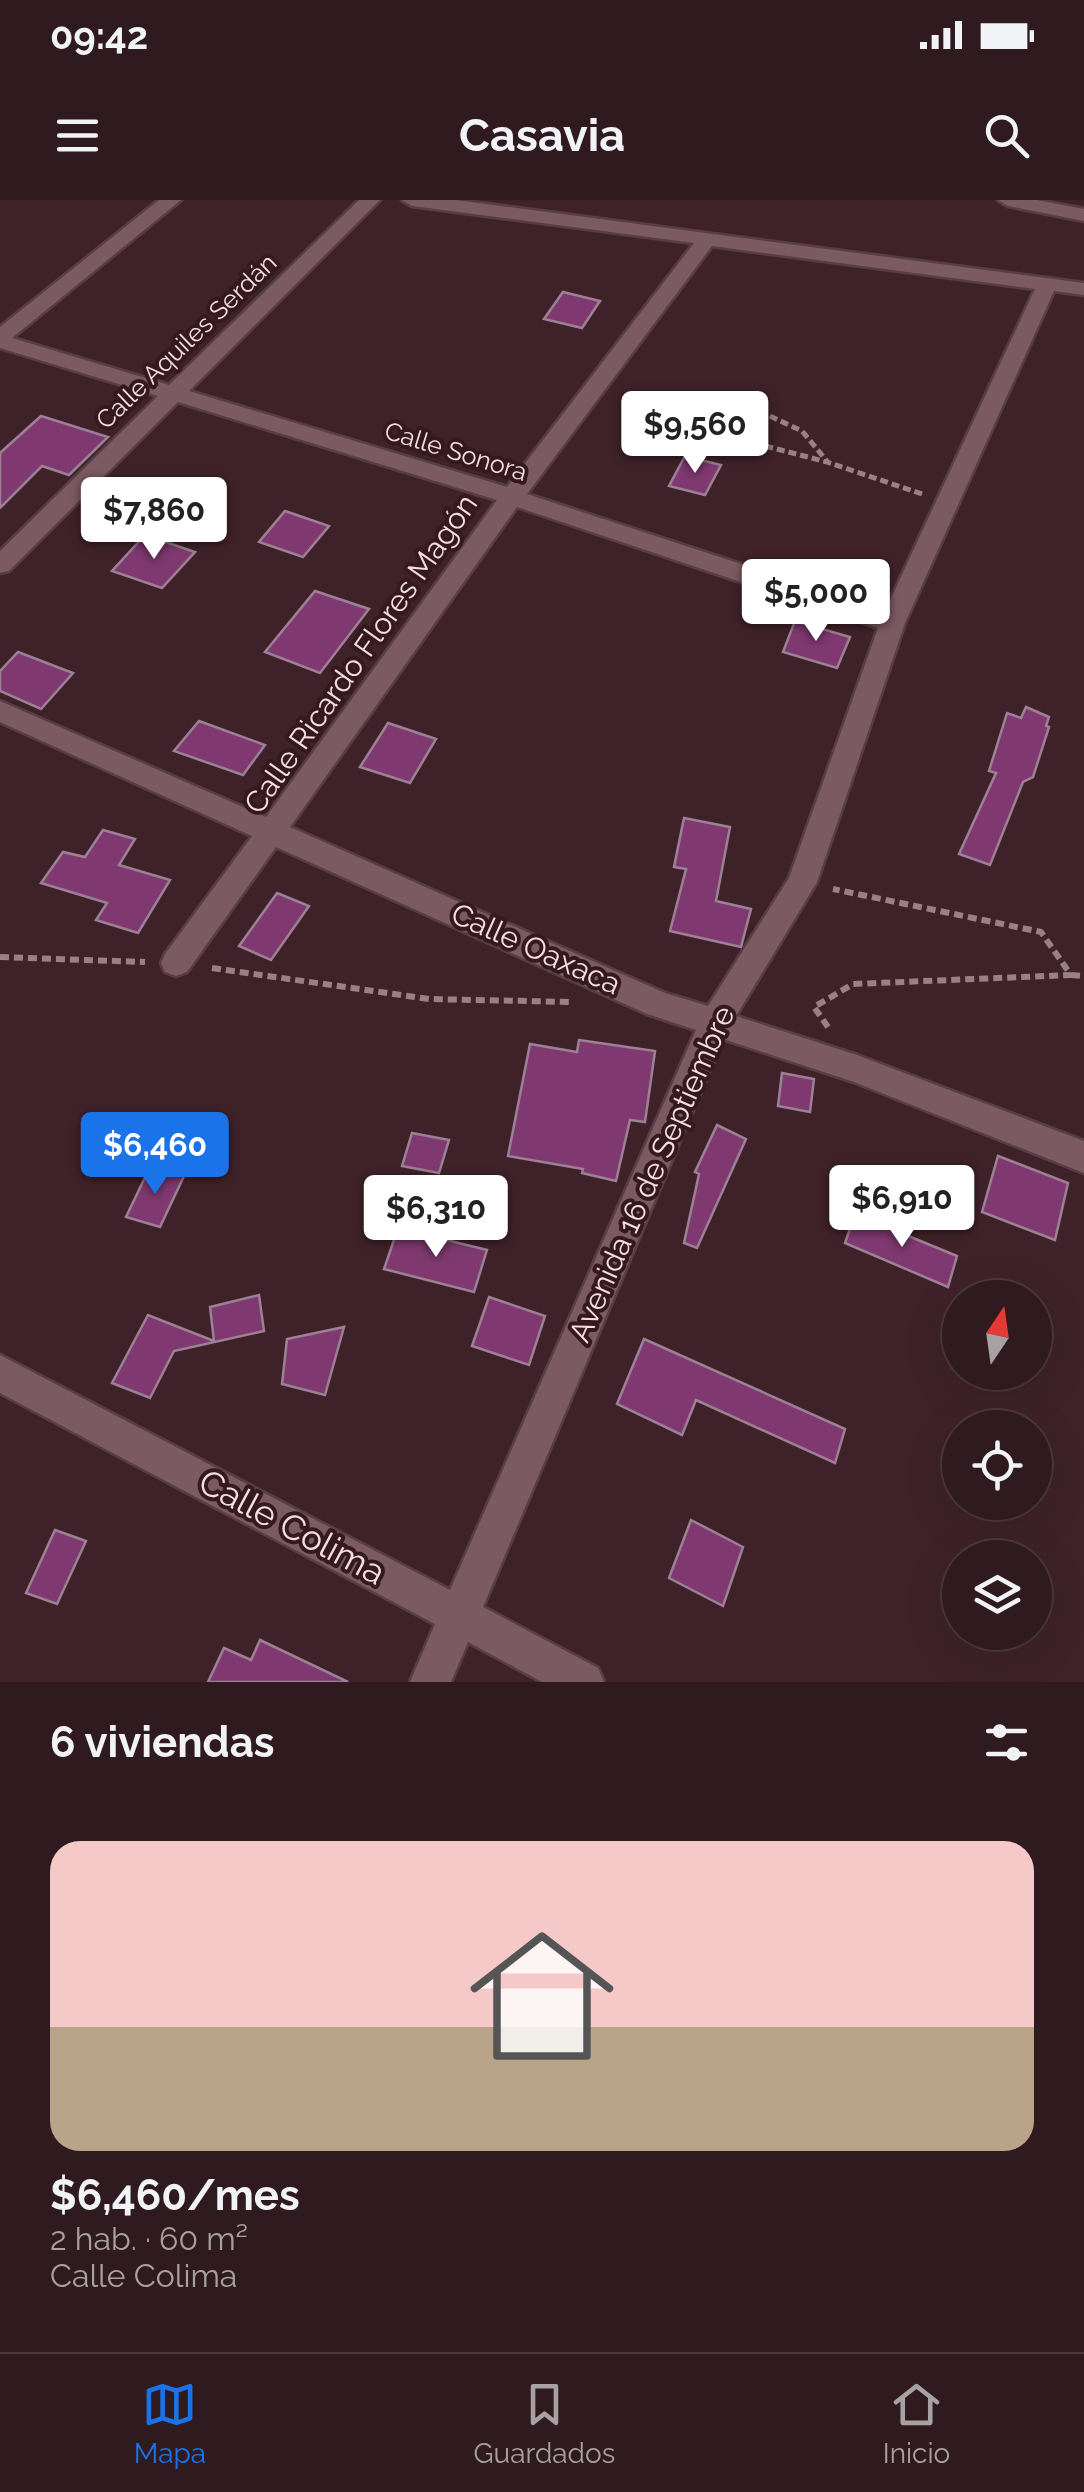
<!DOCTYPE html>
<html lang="es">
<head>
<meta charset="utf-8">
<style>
  :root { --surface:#2f1a1f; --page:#372328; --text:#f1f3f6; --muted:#a7a1a4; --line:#4a383d; --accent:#1a73e8 }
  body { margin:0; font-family:Raleway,sans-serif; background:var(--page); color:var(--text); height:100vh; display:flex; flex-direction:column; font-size:38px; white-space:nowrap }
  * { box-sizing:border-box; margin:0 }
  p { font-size:32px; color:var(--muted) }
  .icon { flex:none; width:55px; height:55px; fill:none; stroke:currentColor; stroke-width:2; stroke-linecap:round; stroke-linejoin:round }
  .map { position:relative; height:1482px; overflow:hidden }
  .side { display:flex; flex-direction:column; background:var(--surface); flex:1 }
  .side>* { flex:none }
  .needle { width:65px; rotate:13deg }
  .tools { position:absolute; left:942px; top:1080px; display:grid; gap:20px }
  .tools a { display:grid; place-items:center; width:110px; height:110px; border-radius:50%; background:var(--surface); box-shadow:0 10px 40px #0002,0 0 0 2px var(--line); font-size:50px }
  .price { position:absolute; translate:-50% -85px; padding:0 22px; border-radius:10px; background:#fff; color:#222; font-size:32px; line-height:65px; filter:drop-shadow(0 2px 5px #0008) }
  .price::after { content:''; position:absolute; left:50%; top:60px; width:30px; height:22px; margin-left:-15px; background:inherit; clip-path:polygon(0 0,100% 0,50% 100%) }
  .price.active { background:var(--accent); color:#fff }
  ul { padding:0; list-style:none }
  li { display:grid; align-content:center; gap:20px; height:530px; padding:0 50px }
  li+li { border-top:2px solid var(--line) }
  li span { display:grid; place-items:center; height:310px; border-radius:30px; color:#555 }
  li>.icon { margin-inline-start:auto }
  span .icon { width:180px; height:180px; fill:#fffc; stroke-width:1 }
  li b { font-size:42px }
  h2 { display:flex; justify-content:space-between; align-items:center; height:120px; padding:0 50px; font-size:42px }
  .status { display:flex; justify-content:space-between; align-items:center; height:70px; padding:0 50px; background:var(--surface); direction:ltr }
  .status svg { height:28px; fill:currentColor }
  header { display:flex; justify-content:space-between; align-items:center; height:130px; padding:0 50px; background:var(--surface); font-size:45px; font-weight:700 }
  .menu { display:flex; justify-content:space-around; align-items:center; height:140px; border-top:2px solid var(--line); background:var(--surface); font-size:28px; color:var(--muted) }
  .menu a { display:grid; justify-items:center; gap:5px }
  .menu .active { color:var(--accent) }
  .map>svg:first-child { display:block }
</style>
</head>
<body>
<div class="status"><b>09:42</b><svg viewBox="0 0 49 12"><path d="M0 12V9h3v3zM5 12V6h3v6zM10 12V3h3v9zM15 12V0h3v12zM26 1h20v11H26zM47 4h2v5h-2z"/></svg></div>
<header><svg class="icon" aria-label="menu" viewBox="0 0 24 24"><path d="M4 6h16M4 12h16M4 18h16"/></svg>Casavia<svg class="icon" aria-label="search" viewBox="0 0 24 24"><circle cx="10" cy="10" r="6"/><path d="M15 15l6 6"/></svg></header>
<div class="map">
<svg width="1084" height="1482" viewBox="0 0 1084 1482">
  <rect width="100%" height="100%" fill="#3f2229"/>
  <g fill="#7f3970" stroke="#9c8094" stroke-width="2.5">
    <path d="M563 92 600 101 582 128 544 119Z"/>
    <path d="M41 216 108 237 69 275 42 266 0 308V253Z"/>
    <path d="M685 256 721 265 705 295 669 286Z"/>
    <path d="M285 311 329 326 303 357 259 342Z"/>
    <path d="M145 335 195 352 162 388 112 371Z"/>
    <path d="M315 391 369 409 320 473 265 452Z"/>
    <path d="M795 421 850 437 837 468 783 452Z"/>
    <path d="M18 452 73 473 41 509 0 491V471Z"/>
    <path d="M1026 507 1049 517 1046 526 1049 527 1033 577 1023 582 990 665 959 654 996 573 989 571 1007 513 1021 518Z"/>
    <path d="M199 521 265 545 243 575 174 551Z"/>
    <path d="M388 523 436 539 410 583 360 567Z"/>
    <path d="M684 618 730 627 716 701 751 709 741 747 670 731 686 669 674 667Z"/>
    <path d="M103 630 135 639 119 665 170 680 138 733 96 720 107 703 41 683 63 652 85 657Z"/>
    <path d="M277 693 309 706 271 760 239 746Z"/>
    <path d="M579 840 655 851 645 922 630 920 616 981 582 973 583 969 508 956 530 844 577 852Z"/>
    <path d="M782 873 814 879 810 912 778 906Z"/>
    <path d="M717 925 746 939 697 1048 684 1043 699 974 695 972Z"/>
    <path d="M412 933 449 940 439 973 402 966Z"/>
    <path d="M998 956 1068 983 1055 1040 982 1012Z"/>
    <path d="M150 967 184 976 160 1027 126 1017Z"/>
    <path d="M855 1014 957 1056 948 1087 845 1043Z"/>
    <path d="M398 1028 487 1050 474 1092 384 1069Z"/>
    <path d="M259 1095 264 1131 174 1151 150 1198 112 1183 148 1115 214 1141 210 1107Z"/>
    <path d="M489 1097 545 1116 529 1165 472 1146Z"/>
    <path d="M344 1127 325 1195 282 1184 287 1139Z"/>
    <path d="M644 1139 845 1229 835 1263 696 1200 682 1235 617 1204Z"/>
    <path d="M691 1320 743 1347 723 1406 669 1378Z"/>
    <path d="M55 1330 86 1341 57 1404 26 1393Z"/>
    <path d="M260 1440 348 1482H208L224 1448 251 1460Z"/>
  </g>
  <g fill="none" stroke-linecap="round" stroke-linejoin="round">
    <g stroke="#563e44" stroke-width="5">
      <g id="street">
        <path d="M159 0H181L12 138 169 185 359 0H380L189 191 507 287 694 43 412 6 402 0H456L1084 83V95L1054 91 905 423 817 682 736 816 857 855 1084 941V973L854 882 723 839 483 1407 598 1468 604 1482H542L468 1442 451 1482H410L435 1424 0 1193V1155L450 1390 696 830 647 814 276 647 187 772 176 776 165 772 161 763 165 754 252 636 0 522V501L266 617 497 300 178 202 9 371 0 373V351L158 196 0 148V127ZM712 46 1035 89 885 411 527 294ZM517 307 878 428 789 678 708 806 665 793 290 627Z"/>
        <path d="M998 0H1037L1084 9V21L1008 6Z"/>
      </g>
    </g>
    <g stroke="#998085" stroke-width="5" stroke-dasharray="8 4" stroke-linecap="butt">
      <path d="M759 211 802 231 827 261"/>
      <path d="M742 240 827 262 922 294"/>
    </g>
    <g stroke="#998085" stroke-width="6" stroke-dasharray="9 5" stroke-linecap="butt">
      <path d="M0 757 145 762"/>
      <path d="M212 768 429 799 572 802"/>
      <path d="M1071 775 1084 776"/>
      <path d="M828 827 814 807 853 784 1071 775 1041 732 833 689"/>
    </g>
    <use href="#street" fill="#7c5a61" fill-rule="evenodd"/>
  </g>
  <g text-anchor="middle" stroke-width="8" stroke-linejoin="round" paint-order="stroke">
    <g font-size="25" fill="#f3dfe2" stroke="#35191f">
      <text transform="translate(186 141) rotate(-44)" y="9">Calle Aquiles Serdán</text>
      <text transform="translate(456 251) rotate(17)" y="9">Calle Sonora</text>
    </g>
    <g font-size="30" fill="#f3dfe2" stroke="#35191f">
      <text transform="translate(361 454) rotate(-55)" y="10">Calle Ricardo Flores Magón</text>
      <text transform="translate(536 749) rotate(24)" y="10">Calle Oaxaca</text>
      <text transform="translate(652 974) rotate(-66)" y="10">Avenida 16 de Septiembre</text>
    </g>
    <g font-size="35" fill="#f3dfe2" stroke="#35191f">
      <text transform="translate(292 1327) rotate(28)" y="12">Calle Colima</text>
    </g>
  </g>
</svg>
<div class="tools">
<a><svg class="needle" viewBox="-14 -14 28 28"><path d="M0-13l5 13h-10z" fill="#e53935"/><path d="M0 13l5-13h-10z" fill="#a7a1a4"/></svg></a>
<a><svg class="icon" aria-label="locate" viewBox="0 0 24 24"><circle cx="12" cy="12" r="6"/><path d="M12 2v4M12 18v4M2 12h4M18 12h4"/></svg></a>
<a><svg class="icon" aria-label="layers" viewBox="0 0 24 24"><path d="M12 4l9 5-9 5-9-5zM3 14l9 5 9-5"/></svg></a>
</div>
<b class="price" style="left:695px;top:276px">$9,560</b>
<b class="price" style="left:154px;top:362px">$7,860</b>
<b class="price" style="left:816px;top:444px">$5,000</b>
<b class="price active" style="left:155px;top:997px">$6,460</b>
<b class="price" style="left:902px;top:1050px">$6,910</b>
<b class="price" style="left:436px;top:1060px">$6,310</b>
</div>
<section class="side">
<h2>6 viviendas<svg class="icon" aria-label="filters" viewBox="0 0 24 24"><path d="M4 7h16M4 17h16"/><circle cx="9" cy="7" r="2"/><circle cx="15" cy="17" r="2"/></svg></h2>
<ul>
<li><span style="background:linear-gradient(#f6c9c9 60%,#b9a48a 0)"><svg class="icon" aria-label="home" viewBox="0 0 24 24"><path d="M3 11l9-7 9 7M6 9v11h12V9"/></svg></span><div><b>$6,460/mes</b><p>2 hab. · 60 m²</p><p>Calle Colima</p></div></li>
</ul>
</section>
<nav class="menu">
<a class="active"><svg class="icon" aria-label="map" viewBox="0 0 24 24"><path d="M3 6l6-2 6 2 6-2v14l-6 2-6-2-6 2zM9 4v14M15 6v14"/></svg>Mapa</a>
<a><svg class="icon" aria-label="saved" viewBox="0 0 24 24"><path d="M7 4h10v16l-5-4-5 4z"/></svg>Guardados</a>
<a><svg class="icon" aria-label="home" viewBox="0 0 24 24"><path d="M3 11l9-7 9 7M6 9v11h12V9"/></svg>Inicio</a>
</nav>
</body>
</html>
